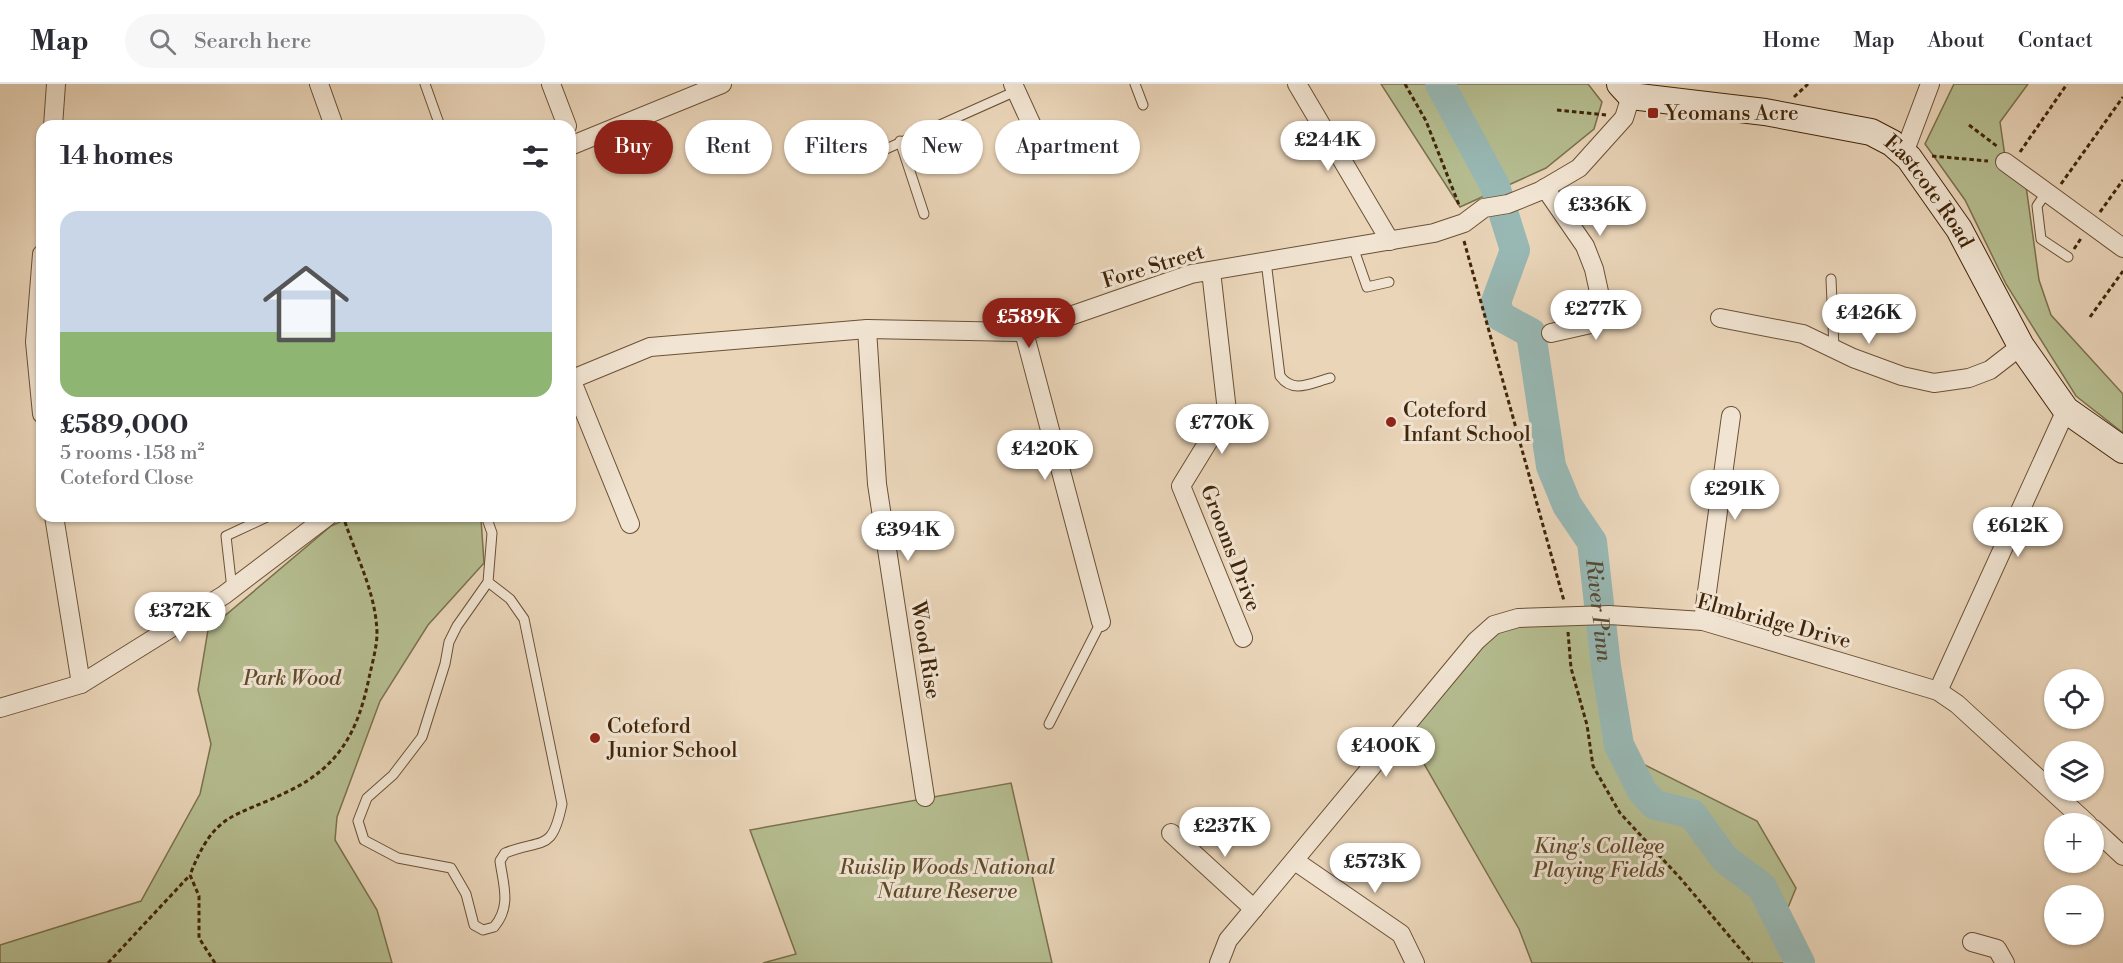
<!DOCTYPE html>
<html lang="en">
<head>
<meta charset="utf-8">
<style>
  :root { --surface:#fff; --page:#f7f7f7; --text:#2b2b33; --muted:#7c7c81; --line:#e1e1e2; --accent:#8f2418 }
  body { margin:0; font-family:"Libre Bodoni",serif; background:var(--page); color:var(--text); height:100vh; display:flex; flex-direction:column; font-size:22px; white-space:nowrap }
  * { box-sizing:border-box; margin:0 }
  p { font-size:20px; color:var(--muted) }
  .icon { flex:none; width:33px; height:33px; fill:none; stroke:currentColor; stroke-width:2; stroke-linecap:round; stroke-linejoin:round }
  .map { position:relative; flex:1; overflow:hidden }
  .drawer { position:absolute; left:36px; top:36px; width:540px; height:402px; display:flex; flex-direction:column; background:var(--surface); border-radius:18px; box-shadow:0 2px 4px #0004 }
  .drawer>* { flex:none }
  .banner { position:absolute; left:594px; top:36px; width:570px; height:54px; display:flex; gap:12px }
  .controls { position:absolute; left:2044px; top:585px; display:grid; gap:12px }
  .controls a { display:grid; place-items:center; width:60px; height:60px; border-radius:50%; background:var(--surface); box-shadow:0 2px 4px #0004; font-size:30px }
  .price { position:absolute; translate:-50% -51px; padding:0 14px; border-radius:21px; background:#fff; color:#222; font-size:20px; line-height:39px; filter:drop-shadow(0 2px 3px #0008) }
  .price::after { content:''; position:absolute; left:50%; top:36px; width:18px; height:14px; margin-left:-9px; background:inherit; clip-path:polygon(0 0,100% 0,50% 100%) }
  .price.on { background:var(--accent); color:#fff }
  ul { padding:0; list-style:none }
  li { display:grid; align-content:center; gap:12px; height:318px; padding:0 24px }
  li+li { border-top:2px solid var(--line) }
  li span { display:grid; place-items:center; height:186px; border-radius:18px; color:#555 }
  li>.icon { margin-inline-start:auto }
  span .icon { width:108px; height:108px; fill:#fffc; stroke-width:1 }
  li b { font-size:26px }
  h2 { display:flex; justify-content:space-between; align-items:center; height:72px; padding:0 24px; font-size:26px }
  .chip { padding:0 21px; border-radius:27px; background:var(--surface); box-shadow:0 2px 4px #0004; font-size:21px; line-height:54px }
  .chip.on { background:var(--accent); color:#fff }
  header { display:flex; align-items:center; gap:36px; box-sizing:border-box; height:84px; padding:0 30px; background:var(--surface); border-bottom:2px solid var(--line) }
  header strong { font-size:28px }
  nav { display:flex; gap:33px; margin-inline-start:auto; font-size:21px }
  .search { width:420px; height:54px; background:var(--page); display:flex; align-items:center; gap:15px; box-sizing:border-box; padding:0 21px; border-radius:33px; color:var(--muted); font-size:22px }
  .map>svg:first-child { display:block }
</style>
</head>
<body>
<header>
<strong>Map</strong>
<div class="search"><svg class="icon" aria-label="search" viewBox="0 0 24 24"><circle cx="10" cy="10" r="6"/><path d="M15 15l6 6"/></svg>Search here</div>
<nav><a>Home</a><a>Map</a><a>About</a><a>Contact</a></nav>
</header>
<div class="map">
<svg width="2123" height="879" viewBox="0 0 2123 879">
  <rect width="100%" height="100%" fill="#ead5b9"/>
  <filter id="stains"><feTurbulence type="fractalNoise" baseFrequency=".00333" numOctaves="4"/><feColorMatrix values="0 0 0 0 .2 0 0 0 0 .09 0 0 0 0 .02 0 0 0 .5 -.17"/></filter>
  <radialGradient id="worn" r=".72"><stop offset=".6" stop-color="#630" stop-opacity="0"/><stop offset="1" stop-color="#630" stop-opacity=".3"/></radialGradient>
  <g fill="#b5bd90" stroke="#7b714c" stroke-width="1.5">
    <path d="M1381 0H1588L1602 18 1594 45 1546 84 1460 123Z"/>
    <path d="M1954 0H2028L2000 38 2007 86 2026 102 2039 196 2051 231 2123 310V349L2076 312 2006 200 1965 116 1925 60Z"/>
    <path d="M353 432H480L481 435 484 479 428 541 380 617 337 733 335 756 377 826 392 879H0V861L141 817 200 710 211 660 198 606 208 546 331 442Z"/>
    <path d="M1591 531 1605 661 1757 737 1796 804 1787 826 1812 879H1532L1519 845 1404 645 1494 541Z"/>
    <path d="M1011 699 1052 879H763L796 870 750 746Z"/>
  </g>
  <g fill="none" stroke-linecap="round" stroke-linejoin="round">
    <path stroke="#98b8b4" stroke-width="30" id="s1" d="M1440 0 1495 102 1515 166 1496 218 1500 232 1531 249 1551 382 1567 421 1592 458 1606 582 1619 661 1642 707 1655 721 1692 730 1725 775 1762 803 1800 879"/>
    <g stroke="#6b5135" stroke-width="11">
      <g id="service">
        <path d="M425 0 440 42"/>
        <path d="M1135 0 1143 21"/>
        <path d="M900 57 924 130"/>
        <path d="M859 77 1016 7"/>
        <path d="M2046 109 2037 122 2041 155 2068 173"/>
        <path d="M1353 163 1367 203 1389 198"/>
        <path d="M1266 177 1280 292C1293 310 1311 299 1330 294"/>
        <path d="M1831 195 1834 264"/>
        <path d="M486 432 492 449 488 498 457 542 449 558 445 580 422 653 393 691 367 714 358 737 364 756 398 774 451 784 466 810 474 841 483 846 494 843C512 822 503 800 500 777L505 769C543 754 552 769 562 720L524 535 510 515 488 498"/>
        <path d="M232 505 226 452 269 432"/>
        <path d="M1049 640 1101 538"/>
      </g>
    </g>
    <g stroke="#6b5135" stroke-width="20">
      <g id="minor">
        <path d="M319 0 334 42"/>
        <path d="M551 0 567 42"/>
        <path d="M1013 0 1045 70"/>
        <path d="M1297 0 1390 157"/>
        <path d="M53 42 56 0"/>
        <path d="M570 62 722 0"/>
        <path d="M1904 69 1930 0"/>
        <path d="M2005 78 2123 164"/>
        <path d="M1545 104 1585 162 1594 185 1603 226V232L1595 239 1551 249"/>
        <path d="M42 170 35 258 42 330"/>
        <path d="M1211 187 1227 327 1181 402 1243 554"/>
        <path d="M1720 234 1803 250 1853 274 1902 292 1934 299 1969 294 1990 286 2021 262"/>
        <path d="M867 245 877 400 925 713"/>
        <path d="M1024 248 1101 538"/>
        <path d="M571 295 630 440"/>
        <path d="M570 296 650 263 867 245 1024 248 1191 190 1434 149 1464 139 1484 124 1508 120 1540 107 1579 84 1624 34 1631 12"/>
        <path d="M54 432 81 600"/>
        <path d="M1703 537 1731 332"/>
        <path d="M1938 607 2066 326"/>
        <path d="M0 624 81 600 224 511 328 432"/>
        <path d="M2094 745 2123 772"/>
        <path d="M1171 749 1254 825"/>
        <path d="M1295 777 1401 850 1415 879"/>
        <path d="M1972 858 1997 865 2005 879"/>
        <path d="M1219 879 1228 856 1476 557 1494 541 1518 534 1609 531 1703 537 1938 607 1957 620 2088 740"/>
      </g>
    </g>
    <g stroke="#412509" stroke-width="28">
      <g id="secondary">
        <path id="s2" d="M1620 0 1631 12 1765 28 1871 48 1892 59 1909 74 1959 145 2021 262 2066 326 2123 366"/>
      </g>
    </g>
    <g stroke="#412509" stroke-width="3" stroke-dasharray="4.5 3" stroke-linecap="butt">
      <path d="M1405 0 1426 37 1459 121"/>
      <path d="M1794 13 1808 0"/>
      <path d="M1557 26 1606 31"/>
      <path d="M1969 41 1998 63"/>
      <path d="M2020 68 2067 0"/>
      <path d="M1932 72 1988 77"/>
      <path d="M2061 100 2123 13"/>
      <path d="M2100 128 2123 96"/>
      <path d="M1464 157 1564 517"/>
      <path d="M2074 165 2082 153"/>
      <path d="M2090 233 2123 187"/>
      <path d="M1568 548 1571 584 1587 641 1593 682 1620 729 1681 795 1752 879"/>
      <path d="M108 879 190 791"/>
      <path d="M215 879 199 854V812L190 791C215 726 235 734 289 707 340 682 358 647 369 594 372 580 377 563 377 549 376 509 356 472 344 435"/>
    </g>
    <use href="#service" stroke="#f1e4d2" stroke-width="9"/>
    <use href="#minor" stroke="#f1e4d2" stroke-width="18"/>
    <use href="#secondary" stroke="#f1e4d2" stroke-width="26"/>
  </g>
  <g fill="#8f2418" stroke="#f1e4d2" stroke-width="2">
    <rect x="1647" y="23" width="12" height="12" rx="3"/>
    <circle cx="1391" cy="338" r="6"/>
    <circle cx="595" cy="654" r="6"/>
  </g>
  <g text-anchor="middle" stroke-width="6" stroke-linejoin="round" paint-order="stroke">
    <g font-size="21" fill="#412509" stroke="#f1e4d2" text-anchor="start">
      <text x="1665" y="36">Yeomans Acre</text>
      <text x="1403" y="333">Coteford<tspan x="1403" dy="24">Infant School</tspan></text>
      <text x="607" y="649">Coteford<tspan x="607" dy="24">Junior School</tspan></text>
    </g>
    <g font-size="21" fill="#412509" stroke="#f1e4d2">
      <text dy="7" stroke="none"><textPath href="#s2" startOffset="344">Eastcote Road</textPath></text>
      <text transform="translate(1153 182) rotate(-17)" y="7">Fore Street</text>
      <text transform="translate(1231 464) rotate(69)" y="7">Grooms Drive</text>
      <text transform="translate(1774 537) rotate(15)" y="7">Elmbridge Drive</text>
      <text transform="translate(926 566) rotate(81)" y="7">Wood Rise</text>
    </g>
    <g font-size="21" font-style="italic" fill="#5e4b2b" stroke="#f1e4d2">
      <text x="292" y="601">Park Wood</text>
      <text x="1599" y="769">King's College<tspan x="1599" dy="24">Playing Fields</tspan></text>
      <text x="947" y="790">Ruislip Woods National<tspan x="947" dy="24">Nature Reserve</tspan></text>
    </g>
    <g font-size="22" font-style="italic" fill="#574a34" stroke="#f1e4d2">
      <text dy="8" stroke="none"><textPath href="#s1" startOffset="578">River Pinn</textPath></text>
    </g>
  </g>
  <rect width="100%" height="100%" filter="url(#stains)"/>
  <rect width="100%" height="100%" fill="url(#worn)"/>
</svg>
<div class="controls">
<a><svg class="icon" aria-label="locate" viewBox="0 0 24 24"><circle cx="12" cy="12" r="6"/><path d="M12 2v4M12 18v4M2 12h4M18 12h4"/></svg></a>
<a><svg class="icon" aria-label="layers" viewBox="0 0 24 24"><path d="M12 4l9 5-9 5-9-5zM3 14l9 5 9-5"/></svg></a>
<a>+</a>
<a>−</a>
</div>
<b class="price" style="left:1328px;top:88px">£244K</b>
<b class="price" style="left:1600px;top:153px">£336K</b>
<b class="price" style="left:1596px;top:257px">£277K</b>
<b class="price" style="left:1869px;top:261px">£426K</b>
<b class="price on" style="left:1029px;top:265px">£589K</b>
<b class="price" style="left:1222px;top:371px">£770K</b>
<b class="price" style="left:1045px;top:397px">£420K</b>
<b class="price" style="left:1735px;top:437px">£291K</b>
<b class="price" style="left:2018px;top:474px">£612K</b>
<b class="price" style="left:908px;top:478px">£394K</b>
<b class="price" style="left:180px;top:559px">£372K</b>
<b class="price" style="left:1386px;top:694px">£400K</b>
<b class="price" style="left:1225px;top:774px">£237K</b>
<b class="price" style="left:1375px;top:810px">£573K</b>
<div class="banner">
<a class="chip on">Buy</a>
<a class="chip">Rent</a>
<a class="chip">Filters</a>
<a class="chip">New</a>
<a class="chip">Apartment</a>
</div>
<section class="drawer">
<h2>14 homes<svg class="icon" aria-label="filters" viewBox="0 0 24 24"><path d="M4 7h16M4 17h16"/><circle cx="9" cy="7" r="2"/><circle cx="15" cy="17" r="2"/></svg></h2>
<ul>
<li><span style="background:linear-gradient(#c9d6e8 65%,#8fb573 0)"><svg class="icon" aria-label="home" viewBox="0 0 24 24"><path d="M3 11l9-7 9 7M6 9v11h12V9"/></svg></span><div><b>£589,000</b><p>5 rooms · 158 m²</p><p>Coteford Close</p></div></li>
</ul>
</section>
</div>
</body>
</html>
